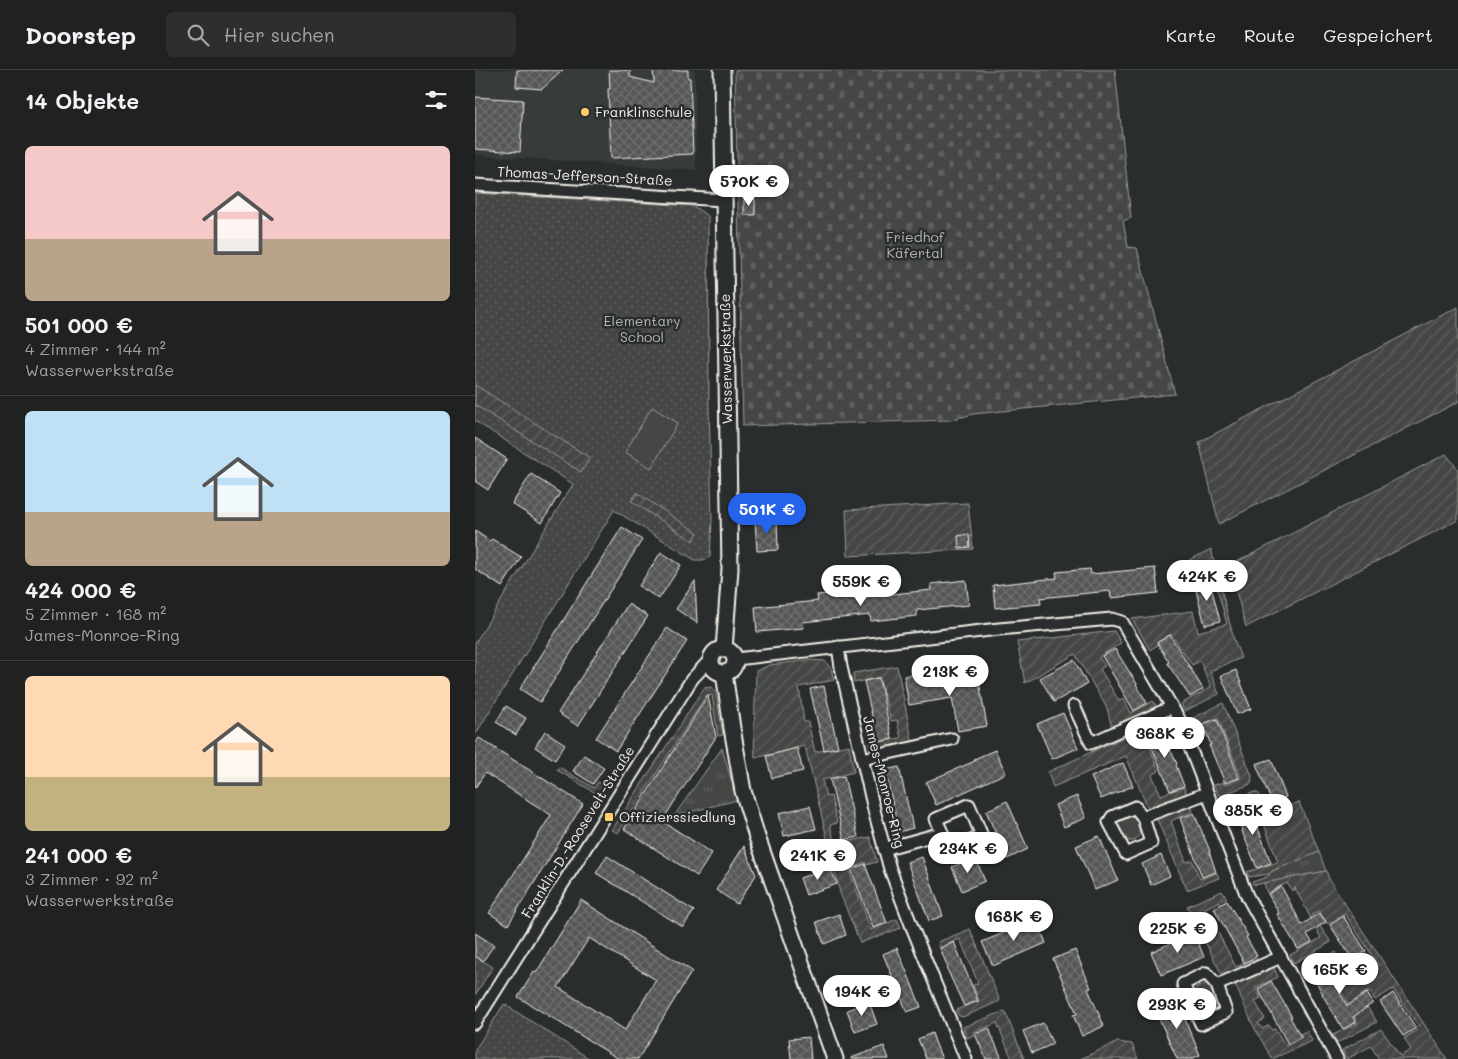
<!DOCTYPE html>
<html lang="de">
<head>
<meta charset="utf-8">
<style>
  :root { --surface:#202222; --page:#2d2f2f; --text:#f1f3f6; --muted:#a2a4a5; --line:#3d3f40; --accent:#2563eb }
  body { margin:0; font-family:Mali,sans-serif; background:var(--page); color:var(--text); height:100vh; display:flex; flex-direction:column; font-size:19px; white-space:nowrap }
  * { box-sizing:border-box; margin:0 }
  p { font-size:16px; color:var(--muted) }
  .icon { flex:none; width:28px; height:28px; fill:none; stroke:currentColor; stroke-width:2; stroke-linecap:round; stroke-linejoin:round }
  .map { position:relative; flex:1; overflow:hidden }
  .details { display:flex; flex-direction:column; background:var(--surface); width:475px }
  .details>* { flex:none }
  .price { position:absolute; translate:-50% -42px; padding:0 11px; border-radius:18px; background:#fff; color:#222; font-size:16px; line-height:32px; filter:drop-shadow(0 1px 2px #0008) }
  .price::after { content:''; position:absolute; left:50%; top:30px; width:15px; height:11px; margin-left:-8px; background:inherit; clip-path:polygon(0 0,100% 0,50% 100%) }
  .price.current { background:var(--accent); color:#fff }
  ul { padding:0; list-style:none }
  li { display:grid; align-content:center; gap:10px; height:265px; padding:0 25px }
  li+li { border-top:1px solid var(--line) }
  li span { display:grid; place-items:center; height:155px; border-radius:8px; color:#555 }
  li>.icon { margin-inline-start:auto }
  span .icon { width:90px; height:90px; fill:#fffc; stroke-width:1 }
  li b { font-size:21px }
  h2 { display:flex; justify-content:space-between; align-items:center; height:60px; padding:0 25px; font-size:21px }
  header { display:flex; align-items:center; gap:30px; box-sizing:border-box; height:70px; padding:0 25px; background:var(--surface); border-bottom:1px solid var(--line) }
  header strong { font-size:24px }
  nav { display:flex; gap:28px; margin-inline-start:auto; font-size:18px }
  .search { width:350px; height:45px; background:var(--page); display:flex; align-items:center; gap:12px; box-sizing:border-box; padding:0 18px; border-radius:8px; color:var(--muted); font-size:19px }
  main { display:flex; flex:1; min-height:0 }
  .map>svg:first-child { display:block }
</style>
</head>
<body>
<header>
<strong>Doorstep</strong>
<div class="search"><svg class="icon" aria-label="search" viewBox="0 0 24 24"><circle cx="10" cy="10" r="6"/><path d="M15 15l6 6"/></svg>Hier suchen</div>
<nav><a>Karte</a><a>Route</a><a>Gespeichert</a></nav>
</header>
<main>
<section class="details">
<h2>14 Objekte<svg class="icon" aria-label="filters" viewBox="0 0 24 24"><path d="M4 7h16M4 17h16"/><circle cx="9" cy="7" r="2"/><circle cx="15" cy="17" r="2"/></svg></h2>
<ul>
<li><span style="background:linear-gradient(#f6c9c9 60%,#b9a48a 0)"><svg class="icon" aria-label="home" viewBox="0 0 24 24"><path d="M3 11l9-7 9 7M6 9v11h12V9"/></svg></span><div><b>501 000 €</b><p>4 Zimmer · 144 m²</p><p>Wasserwerkstraße</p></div></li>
<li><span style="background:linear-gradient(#bfe0f5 65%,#b9a48a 0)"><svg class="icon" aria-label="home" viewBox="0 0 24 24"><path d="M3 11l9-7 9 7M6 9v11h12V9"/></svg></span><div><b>424 000 €</b><p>5 Zimmer · 168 m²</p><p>James-Monroe-Ring</p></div></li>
<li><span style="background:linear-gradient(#ffd9b3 65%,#c2b280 0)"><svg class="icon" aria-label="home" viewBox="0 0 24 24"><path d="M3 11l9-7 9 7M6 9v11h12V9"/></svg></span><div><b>241 000 €</b><p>3 Zimmer · 92 m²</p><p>Wasserwerkstraße</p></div></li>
</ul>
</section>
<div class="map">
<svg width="983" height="989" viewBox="0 0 983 989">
  <defs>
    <pattern id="grass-tufts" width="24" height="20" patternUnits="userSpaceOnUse" patternTransform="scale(1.25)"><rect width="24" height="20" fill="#444645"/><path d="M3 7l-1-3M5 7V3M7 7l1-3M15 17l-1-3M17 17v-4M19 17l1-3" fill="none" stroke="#606160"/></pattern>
    <pattern id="cemetery-stones" width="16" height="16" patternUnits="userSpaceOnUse" patternTransform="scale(1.25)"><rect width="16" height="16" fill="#444645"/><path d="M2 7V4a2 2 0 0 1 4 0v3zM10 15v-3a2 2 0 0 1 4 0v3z" fill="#606160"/></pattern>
    <pattern id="park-dots" width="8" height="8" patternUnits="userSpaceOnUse" patternTransform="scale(1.25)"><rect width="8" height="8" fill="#444645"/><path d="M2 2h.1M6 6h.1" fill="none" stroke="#606160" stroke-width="1.8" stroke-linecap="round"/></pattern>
    <pattern id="garden-furrows" width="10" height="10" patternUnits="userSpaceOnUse" patternTransform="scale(1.25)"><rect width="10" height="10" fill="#444645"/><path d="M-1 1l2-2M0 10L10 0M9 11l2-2" fill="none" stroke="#606160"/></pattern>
    <pattern id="building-cross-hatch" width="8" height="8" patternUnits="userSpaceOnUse" patternTransform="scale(1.25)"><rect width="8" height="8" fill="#555756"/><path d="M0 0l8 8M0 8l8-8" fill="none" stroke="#6e706e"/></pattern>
  </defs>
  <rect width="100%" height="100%" fill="#2a2d2e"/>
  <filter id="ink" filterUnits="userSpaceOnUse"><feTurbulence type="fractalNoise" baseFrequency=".02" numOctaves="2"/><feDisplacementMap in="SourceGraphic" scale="10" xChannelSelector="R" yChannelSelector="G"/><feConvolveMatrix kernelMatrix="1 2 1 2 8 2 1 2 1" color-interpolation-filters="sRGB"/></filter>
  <g filter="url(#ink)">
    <path fill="#373a3a" d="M0 0H220L221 100 0 85Z"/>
    <g fill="url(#grass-tufts)" stroke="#9c9c96">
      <path d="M237 617 241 623 248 665 243 666 237 625 231 626 143 763 137 760 229 618Z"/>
      <path d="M247 678 262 730 199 746Z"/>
      <path d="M84 697 119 718 123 712 129 716 124 725 82 700Z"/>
      <path d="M657 745 663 753 665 764 659 771H651C646 766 641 758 642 751Z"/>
      <path d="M844 782 851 801 779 815 777 812 792 807 797 801Z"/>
      <path d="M732 913C740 920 745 929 740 939L736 941H730C724 935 720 926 721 918Z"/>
    </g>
    <path fill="url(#cemetery-stones)" stroke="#9c9c96" d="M260 0H640L656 148 648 151 653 177 662 178 700 324 498 344 476 350 268 356Z"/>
    <g fill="url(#park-dots)" stroke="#9c9c96">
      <path d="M0 123 218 136 233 146 234 336 237 451 235 487 228 490H220L139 440 0 665V573L98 414 0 351Z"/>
      <path d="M0 886 18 897 0 925Z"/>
      <path d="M29 934 115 989H0V980Z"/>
    </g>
    <g fill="url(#garden-furrows)" stroke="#9c9c96">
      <path d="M983 237V332L744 454 724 372Z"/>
      <path d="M0 315 115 388 106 402 0 335Z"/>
      <path d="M971 384 983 399V450L771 557 754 496Z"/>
      <path d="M162 423 223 463 218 471 156 431Z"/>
      <path d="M493 433 498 479 373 486 371 440Z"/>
      <path d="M736 479 759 570 766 588 735 601 744 624 710 641 706 634 736 617 725 591 717 595 696 564 682 572V575L675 580 657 549 718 541 723 562 752 554 738 503 717 507 713 501 705 504V495Z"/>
      <path d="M639 561 646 573 624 587 630 596 625 599 644 631 649 629 656 643 678 631 682 638 637 658 632 638 600 584 550 613 542 572Z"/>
      <path d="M334 590 350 591 356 599 359 610 324 617 329 652H333L340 682 374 675 379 702 347 710 351 727 356 726 362 753 355 755 360 774 395 767 402 792 391 795 390 792 374 799 396 860 422 849 426 858 385 873 365 823 330 676 280 688 279 665 281 601 295 595Z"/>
      <path d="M422 596 438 675 396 684 394 674 426 668 422 650 416 651 404 607 379 613 378 603Z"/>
      <path d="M748 633 777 706 776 714 744 726 739 715 748 712 750 715 766 708 743 648 727 654 728 656 719 660 714 650Z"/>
      <path d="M683 651 685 656 669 662 684 701 677 705 686 725 709 717 712 725 674 740 651 686 578 717 573 702Z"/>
      <path d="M779 722 784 724 793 749 800 746 799 742 824 732 844 782 797 801 794 804 774 807 772 802 803 792 783 738 785 737 783 731 750 743 746 735Z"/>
      <path d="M715 734 718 741 696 751 711 792 717 790 725 809 742 803 744 808 712 820 681 747Z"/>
      <path d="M851 801 855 811 972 989H904L896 976 872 989 867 980 906 959 925 986 936 980 929 968 945 958 918 919 900 930 895 921 885 926 902 952 862 973 858 965 883 953 852 896 828 909 824 902 861 882 877 909 903 894 870 844 853 854 844 841 837 845 856 872 819 893 815 885 846 868 820 818 817 821 812 813 792 823 789 813Z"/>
      <path d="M747 821 752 828 730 838 761 897 781 888 783 892 748 907 712 836Z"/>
      <path d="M495 859 525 931 488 947 484 946 481 940 504 931 498 915 503 913 485 869 465 878 463 872Z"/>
      <path d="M798 896 803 907 780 918 786 928 780 931 790 949 783 953 787 959 794 955 797 960 800 959 811 976 827 967 825 964 832 961 837 971 797 989 778 955 759 912Z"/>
      <path d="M530 941 549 989H537L522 953 499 962V965L492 968 488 957Z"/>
      <path d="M643 972 657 974 663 989H605Z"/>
    </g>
    <path fill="#444645" stroke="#9c9c96" d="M177 337 203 353 176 398 150 382Z"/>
    <g fill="url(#building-cross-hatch)" stroke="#f4f1e8" fill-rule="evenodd">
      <path d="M42 0H88L67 19 41 17Z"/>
      <path d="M134 0H155V7L179 13 178 0H213V8H215L218 84 136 88 133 19H135Z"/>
      <path d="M0 27 48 30 45 82 0 79Z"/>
      <rect x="269" y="129" width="11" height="16"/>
      <path d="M0 368 32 389 13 420 0 411Z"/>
      <path d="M56 404 85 423 67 453 37 434Z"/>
      <path d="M302 450 303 480 282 481 280 451Z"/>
      <path d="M147 457 167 470 65 632 45 619Z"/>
      <path d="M0 461 15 471 17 469 46 487 27 517 0 499Z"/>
      <path d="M494 464 495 477 484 478 483 466Z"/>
      <path d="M186 482 206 495 184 529 164 516Z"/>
      <path d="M680 498 683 523 636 528 635 521 565 528 566 534 520 538 518 515 582 508 581 502 615 499 616 504Z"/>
      <path d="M734 509 745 551 730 555 719 513Z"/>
      <path d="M491 510 494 535 442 540V546L396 551 395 545 328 552 329 558 282 562 280 537 343 531 342 525 377 522 378 528 457 520 456 514Z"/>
      <path d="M220 511 222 553 201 539Z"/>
      <path d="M153 534 173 546 103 656 83 643Z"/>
      <path d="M192 558 212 571 141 681 121 668Z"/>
      <path d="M695 565 728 619 715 627 692 593 694 592 682 573Z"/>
      <path d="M640 579 662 614H661L672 633 659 641 627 586Z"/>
      <path d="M599 590 612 614 579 632 565 608Z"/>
      <path d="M761 600 776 639 762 644 746 606Z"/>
      <path d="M456 601 458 613 503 606 512 656 483 661 477 628 434 635 429 606Z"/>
      <path d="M404 608 417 669 403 672 389 611Z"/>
      <path d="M349 616 363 677 349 680 335 619Z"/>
      <path d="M233 625 241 667 187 751 237 783 222 806 149 759Z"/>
      <path d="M31 636 51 648 41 665 21 652Z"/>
      <path d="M588 643 603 678 577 689 562 654Z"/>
      <path d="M742 649 764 708 750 713 734 675H736L728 654Z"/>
      <path d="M685 657 702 694 701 695 709 716 695 721 671 663Z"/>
      <path d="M70 661 90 674 80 690 60 677Z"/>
      <path d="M4 668 108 734 33 855 14 843 76 745 10 703 0 718V674Z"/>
      <path d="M322 678 328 701 297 708 291 686Z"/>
      <path d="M520 680 531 703 461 735 451 712 500 691 499 689Z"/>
      <path d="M109 685 129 698 118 714 98 701Z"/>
      <path d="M796 689 811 727 797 733 781 694Z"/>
      <path d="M648 693 658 716 626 729 616 707Z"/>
      <path d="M424 697 438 758 424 762 410 700Z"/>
      <path d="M369 706 383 767 369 770 355 709Z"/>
      <path d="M602 726 611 748 589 757 580 735Z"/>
      <path d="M532 731 553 779 532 789 511 741Z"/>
      <path d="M774 734 796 793 782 798 767 761 768 760 760 739Z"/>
      <path d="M335 736 341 759 309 766 304 743Z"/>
      <path d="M719 743 735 781H734L741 802 727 807 705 748Z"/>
      <path d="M624 766 643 810 620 820 601 776Z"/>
      <path d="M269 776 281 805 262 834 241 820Z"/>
      <path d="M686 785 695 806 676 815 667 794Z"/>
      <path d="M132 786 219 841 208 857 121 803Z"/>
      <path d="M447 787 468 846 454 851 432 792Z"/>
      <path d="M500 787 510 811 487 821 477 797Z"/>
      <path d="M390 794 412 853 398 858 376 799Z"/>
      <path d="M355 797 362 814 331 825 325 808Z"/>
      <path d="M806 816 827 855 844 843 851 852 832 864 837 872 823 879 802 844 804 843 793 824Z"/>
      <path d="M106 830 217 901 163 989H144L43 927 59 902 61 903ZM114 868 181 910 150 960 83 917Z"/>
      <path d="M752 831 773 866 771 867 782 886 769 893 739 838Z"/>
      <path d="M364 844 371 865 349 874 341 852Z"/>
      <path d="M868 846 891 881 878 890 855 855Z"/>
      <path d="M561 849 571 873 518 896 507 872Z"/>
      <path d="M0 863 19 875 8 891 0 886Z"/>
      <path d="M719 863 729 887 686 905 676 882Z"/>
      <path d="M479 872 503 931 489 936 472 899 473 898 465 878Z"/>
      <path d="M422 878 446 937 432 942 408 884Z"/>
      <path d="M600 880 616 918 613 919 629 956 607 966 598 945 602 944 578 889Z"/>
      <path d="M876 895 881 905 861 916 872 936 892 923 898 933 878 947 881 952 868 959 847 924H848L837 905 850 897 855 906Z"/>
      <path d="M796 911 817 947H815L826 967 813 974 783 919Z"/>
      <path d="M918 923 941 958 928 966 905 932Z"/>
      <path d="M701 928 725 985 716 989H702L679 937Z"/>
      <path d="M394 932 402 954 380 962 372 940Z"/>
      <path d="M568 953 578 974 557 983 548 961Z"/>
      <path d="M514 958 517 966 527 989H511L500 964Z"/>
      <path d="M457 963 460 972 467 989H451L443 969Z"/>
      <path d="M334 967 336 989H316L314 969Z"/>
      <path d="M409 976 414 989H376V988Z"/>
    </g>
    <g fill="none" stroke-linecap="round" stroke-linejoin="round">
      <g stroke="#f4f1e8" stroke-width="15">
        <g id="street">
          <path d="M0 115 248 130"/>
          <path d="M363 577 366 597 400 744 415 799 437 857 491 989"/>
          <path d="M261 589 524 559 637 549 647 552 704 649 772 826 862 989"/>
          <path d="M599 636 616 673 697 637"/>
          <path d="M387 689 477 669"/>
          <path d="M494 735 507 766 475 780 461 749Z"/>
          <path d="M660 737 668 747 676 773 651 784 634 752 637 747Z"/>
          <path d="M668 747 732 723"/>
          <path d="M409 779 467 763"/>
          <path d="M731 903 742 915 751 942 726 954 708 914Z"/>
          <path d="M742 915 806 887"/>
          <path d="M0 953 217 609 231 594 236 591"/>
        </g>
      </g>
      <g stroke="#f4f1e8" stroke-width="19">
        <g id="secondary">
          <path d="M247 0 255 499 249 579"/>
          <circle cx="248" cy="591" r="12"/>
          <path d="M249 603 257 658 268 721 282 767 360 989"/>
        </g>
      </g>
      <use href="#street" stroke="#2a2d2e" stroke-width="11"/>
      <use href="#secondary" stroke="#2a2d2e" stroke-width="15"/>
    </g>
  </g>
  <g fill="#ffd166" stroke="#2a2d2e" stroke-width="2">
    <circle cx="110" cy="42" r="5"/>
    <rect x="129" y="742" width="10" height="10" rx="2.5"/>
  </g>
  <g text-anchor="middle" stroke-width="5" stroke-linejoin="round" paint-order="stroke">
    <g font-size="14" fill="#f4f1e8" stroke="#2a2d2e" text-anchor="start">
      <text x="120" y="47">Franklinschule</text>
      <text x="144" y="752">Offizierssiedlung</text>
    </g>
    <g font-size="14" fill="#f4f1e8" stroke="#2a2d2e">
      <text transform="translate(110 106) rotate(3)" y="5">Thomas-Jefferson-Straße</text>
      <text transform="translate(251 289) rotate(-91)" y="5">Wasserwerkstraße</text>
      <text transform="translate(409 712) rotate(76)" y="5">James-Monroe-Ring</text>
      <text transform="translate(103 762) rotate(-58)" y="5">Franklin-D.-Roosevelt-Straße</text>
    </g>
    <g font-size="14" fill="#b6b5af" stroke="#2a2d2e">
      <text x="440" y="172">Friedhof<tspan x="440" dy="16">Käfertal</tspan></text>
      <text x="167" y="256">Elementary<tspan x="167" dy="16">School</tspan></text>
    </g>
  </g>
</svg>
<b class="price" style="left:274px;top:137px">570K €</b>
<b class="price current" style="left:292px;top:465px">501K €</b>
<b class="price" style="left:732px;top:532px">424K €</b>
<b class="price" style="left:386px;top:537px">559K €</b>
<b class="price" style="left:475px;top:627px">213K €</b>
<b class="price" style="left:690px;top:689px">368K €</b>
<b class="price" style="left:778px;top:766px">385K €</b>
<b class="price" style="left:493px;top:804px">234K €</b>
<b class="price" style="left:343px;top:811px">241K €</b>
<b class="price" style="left:539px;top:872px">168K €</b>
<b class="price" style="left:703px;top:884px">225K €</b>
<b class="price" style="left:865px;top:925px">165K €</b>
<b class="price" style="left:387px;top:947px">194K €</b>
<b class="price" style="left:702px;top:960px">293K €</b>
</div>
</main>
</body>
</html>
